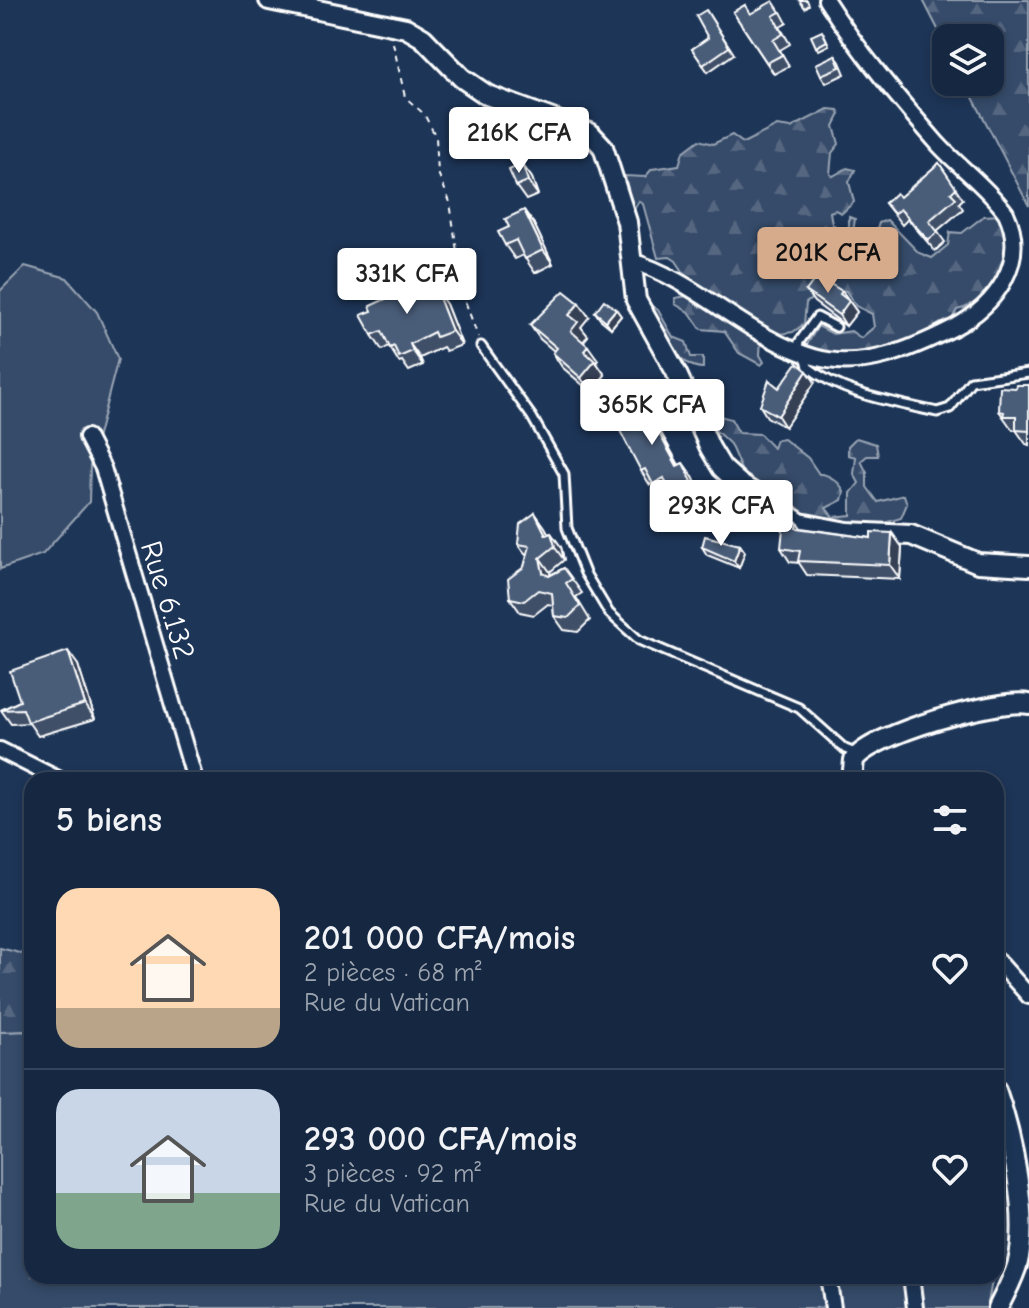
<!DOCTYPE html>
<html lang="fr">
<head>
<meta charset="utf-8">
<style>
  :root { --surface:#162841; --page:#1f3048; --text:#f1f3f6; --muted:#9ea6b1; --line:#35445a; --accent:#d6ab8b }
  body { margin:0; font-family:"Comic Neue",sans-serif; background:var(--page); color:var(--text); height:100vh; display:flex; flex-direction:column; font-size:30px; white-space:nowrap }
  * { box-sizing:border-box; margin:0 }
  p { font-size:26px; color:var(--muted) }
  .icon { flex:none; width:44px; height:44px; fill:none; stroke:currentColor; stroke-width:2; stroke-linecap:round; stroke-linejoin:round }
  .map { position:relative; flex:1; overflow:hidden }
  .side { position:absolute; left:24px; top:772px; width:980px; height:512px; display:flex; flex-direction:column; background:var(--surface); border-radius:24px; box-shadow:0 4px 12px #0003,0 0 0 2px var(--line) }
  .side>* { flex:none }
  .tools { position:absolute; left:932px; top:24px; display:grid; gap:16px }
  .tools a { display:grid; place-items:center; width:72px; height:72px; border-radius:16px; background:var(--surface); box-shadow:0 4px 12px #0003,0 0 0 2px var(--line); font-size:40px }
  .price { position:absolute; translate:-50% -68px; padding:0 18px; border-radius:8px; background:#fff; color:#222; font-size:26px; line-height:52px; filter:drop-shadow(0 2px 4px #0008) }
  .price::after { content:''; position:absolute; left:50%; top:48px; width:24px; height:18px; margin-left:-12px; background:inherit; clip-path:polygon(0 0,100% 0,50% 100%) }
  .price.on { background:var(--accent); color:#111 }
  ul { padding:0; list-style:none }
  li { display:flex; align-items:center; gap:24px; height:200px; padding:0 32px }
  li+li { border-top:2px solid var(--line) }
  li span { display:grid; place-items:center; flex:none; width:224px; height:160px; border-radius:24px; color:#555 }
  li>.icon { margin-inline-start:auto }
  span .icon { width:96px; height:96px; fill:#fffc; stroke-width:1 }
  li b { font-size:34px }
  h2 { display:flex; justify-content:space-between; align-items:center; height:96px; padding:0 32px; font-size:34px }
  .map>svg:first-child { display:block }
</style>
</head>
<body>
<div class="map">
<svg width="1029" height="1308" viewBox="0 0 1029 1308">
  <defs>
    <pattern id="forest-firs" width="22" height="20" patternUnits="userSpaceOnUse" patternTransform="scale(2)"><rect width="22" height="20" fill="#364b69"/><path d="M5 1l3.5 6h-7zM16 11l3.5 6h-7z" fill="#546680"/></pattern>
  </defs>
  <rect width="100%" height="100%" fill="#1d3557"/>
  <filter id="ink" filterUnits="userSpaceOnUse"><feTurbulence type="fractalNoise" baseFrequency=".0125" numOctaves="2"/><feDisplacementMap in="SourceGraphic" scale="16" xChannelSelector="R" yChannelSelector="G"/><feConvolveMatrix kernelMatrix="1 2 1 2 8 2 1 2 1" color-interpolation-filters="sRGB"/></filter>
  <g filter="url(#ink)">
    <g fill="#364b69" stroke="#9aa5b4" stroke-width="2">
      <path d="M25 266 67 278 97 312 118 359 90 466 89 502 43 554 0 569V291Z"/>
      <path d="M25 1031 32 1034V1276H993L987 1308H0V1032Z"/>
    </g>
    <g fill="url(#forest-firs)" stroke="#9aa5b4" stroke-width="2">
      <path d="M923 0H1029V206L965 82H990V38H946V45Z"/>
      <path d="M828 109 838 110 840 114 834 126 839 144 832 153 830 174 833 176 847 168 855 170 849 182 854 202 842 213 835 210 830 212 832 224 844 231 849 226V217L855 219 852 239 860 245 873 242 879 223 887 220 919 253 932 258 948 245 950 232 962 233 984 216 1000 215 1008 240 1003 282C986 290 975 307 957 310L949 324 941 323C934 326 931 332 925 336 911 345 904 338 899 356L833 358 805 348 818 326 833 334 851 331 861 338 874 327 872 314 856 306 846 291C832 288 817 294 806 303L804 324 793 332 761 337 760 355 764 362 761 365 739 353 724 331 701 329 690 313 675 304V298L687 296 700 307 705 304 676 261 670 257 658 258 643 204 639 201 633 211 625 176 645 177 652 169 679 165 683 152 699 140 713 144 732 135 743 143 777 126 791 128Z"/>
      <path d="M652 306 658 310 673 337 686 342 691 357H703V368C676 368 661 328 652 306Z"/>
      <path d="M708 383 720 392 716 415 731 419 739 433 760 434 773 448 776 440 784 439 808 458 819 474C828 473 841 483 844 492L842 500 826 508 833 517 851 515V493L859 483 854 474 856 457 848 455V446L856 438 876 444 878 456H867L861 461 867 473V487L878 502 904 495 907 504 901 518 881 524 833 523 822 517 805 516 796 506 743 474 730 444 713 428 710 410 698 387Z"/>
      <path d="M0 948 32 956V1034L25 1031 0 1032Z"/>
    </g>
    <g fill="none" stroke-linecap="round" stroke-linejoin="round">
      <g stroke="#fff" stroke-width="13">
        <g id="service">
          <path d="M481 346 532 417 564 474 567 528 585 573 609 613 639 640 799 708 845 749 858 754"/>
          <path d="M797 351 799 342 817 317 836 327"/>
          <path d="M805 354 808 367C843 395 894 402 937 412L950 408 971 381 1029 373"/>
        </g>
      </g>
      <g stroke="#fff" stroke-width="20">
        <g id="minor">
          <path d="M631 261C697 280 747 338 814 357 861 371 912 349 953 328 995 306 1029 262 1006 213 987 187 960 168 938 144 898 98 859 52 826 0"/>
          <path d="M87 437 103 468 195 780"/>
          <path d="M0 750 60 780"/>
          <path d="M996 959 1029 996"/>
          <path d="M828 1276 833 1308"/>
          <path d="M911 1276 915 1308"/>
        </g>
      </g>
      <g stroke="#fff" stroke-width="24">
        <g id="tertiary">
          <path d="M269 0 406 28 423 38 462 78 487 95 590 133 603 147 627 222 636 300 676 372 710 448 722 468 740 484 800 523 847 532 911 535 978 563 1029 566"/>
          <path d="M852 780 854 760C871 734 998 698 1029 704"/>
          <path d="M996 1090C1012 1135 1029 1216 1018 1262 1014 1278 1005 1293 998 1308"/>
        </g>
      </g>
      <path stroke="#fff" stroke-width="2" stroke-dasharray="6 6" stroke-linecap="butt" d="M393 43 405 97 424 114 436 137 438 173 450 202 463 295 478 337"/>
      <use href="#service" stroke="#1d3557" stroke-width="7"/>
      <use href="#minor" stroke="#1d3557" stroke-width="14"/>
      <use href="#tertiary" stroke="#1d3557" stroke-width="18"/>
    </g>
    <g fill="#405068" stroke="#fff" stroke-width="2">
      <path d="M799 0H807L809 5 805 8Z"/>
      <path d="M745 5 751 14 781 12 787 23 780 27 790 44 780 50 789 66 774 74 733 12Z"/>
      <path d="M706 10 734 54 708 72 692 49 708 38Z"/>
      <path d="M824 34 829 45 819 50 816 47Z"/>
      <path d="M835 55 840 62 845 74 826 83 821 75Z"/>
      <path d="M939 163 963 199 959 203 963 209 937 231 945 242 935 251 908 219 902 225 885 203 900 197Z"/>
      <path d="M522 164 532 178 538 195 526 200 516 186Z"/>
      <path d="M534 224 553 264 535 273 523 255 515 259 505 245Z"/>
      <path d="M416 288 421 295 446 304 462 345 446 351 443 347 420 358 423 365 409 371 402 361 399 362 389 346 382 350 372 335 412 289Z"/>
      <path d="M806 291H842L857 312 846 326 814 302Z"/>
      <path d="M616 309 621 316 611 328 600 319 595 312Z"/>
      <path d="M589 317 581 327 588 336 583 342 598 360 596 362 605 375 591 392 562 367 553 353 554 351 540 339 530 325Z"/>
      <path d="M807 371 815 382 785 427 767 417 760 406 779 388Z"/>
      <path d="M1029 385V445L1026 444 1016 430H1013L1009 425 999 411Z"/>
      <path d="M651 391 661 405 668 418 656 424 679 465 683 463 693 477 703 498 682 510 671 494 663 498 653 484 650 485 641 471 633 419Z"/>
      <path d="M535 513 549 534 551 533 561 547 564 560 550 572V575L564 568 582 593 576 597 590 620 578 632 564 630 554 616 553 605 548 604 534 615 520 612 510 598 524 567 527 556 518 544Z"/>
      <path d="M797 522 801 528 871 538 892 533 902 547 900 579 807 575 799 563 790 562 781 548Z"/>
      <path d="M740 545 745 552 739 568 707 555 702 547Z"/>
      <path d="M78 665 95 719 38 736 29 723 11 724 1 710 20 701Z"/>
    </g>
    <g fill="#344155" stroke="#fff" stroke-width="2">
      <path d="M522 164 532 178 538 195 528 181Z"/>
      <path d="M524 210 534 224 553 264 543 250Z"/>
      <path d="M436 290 446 304 462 345 452 331Z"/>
      <path d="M842 291 857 312 846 326 839 315 840 294Z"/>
      <path d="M579 303 589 317 581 327 588 336 580 345 571 331 569 315Z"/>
      <path d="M616 309 621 316 611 328 606 321Z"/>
      <path d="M410 344 420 358 423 365 413 351Z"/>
      <path d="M588 346 598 360 596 362 605 375 591 392 581 378 584 351Z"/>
      <path d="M807 371 815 382 785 427 778 416Z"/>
      <path d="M651 391 661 405 668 418 658 404Z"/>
      <path d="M646 410 656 424 687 480 677 466Z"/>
      <path d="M683 463 693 477 703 498 693 484Z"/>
      <path d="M535 513 545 527 554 544 551 533 561 547 564 560 546 535Z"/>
      <path d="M892 533 902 547 900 579 890 565Z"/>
      <path d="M740 545 745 552 739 568 734 561Z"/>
      <path d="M540 558 550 572 552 587 543 573Z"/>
      <path d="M68 651 78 665 95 719 85 704Z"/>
    </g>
    <g fill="#4a5d79" stroke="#fff" stroke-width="2">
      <path d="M773 1 780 12 773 16 783 34 773 40 782 55 767 63 733 12 745 5 750 14Z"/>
      <path d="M706 10 729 47 703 65 692 49 708 38 696 16Z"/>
      <path d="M822 31 827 41 816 47 811 36Z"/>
      <path d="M835 55 840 67 821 75 816 64Z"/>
      <path d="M939 163 956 188 951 193 956 198 929 221 938 232 928 240 900 209 894 214 885 203 896 193 900 197Z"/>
      <path d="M522 164 528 181 516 186 509 170Z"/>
      <path d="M524 210 543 250 525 259 516 240 505 245 498 232 509 227 505 219Z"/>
      <path d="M402 275 410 290 416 288 418 296 436 290 452 331 436 337 434 332 410 344 413 351 399 357 394 346 390 348 382 331 372 335 361 315 372 311 370 306 390 297 383 282Z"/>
      <path d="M817 276 842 291 840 294 849 301 839 315 806 291Z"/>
      <path d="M564 291 579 303 569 315 578 322 571 331 588 346 584 351 595 361 581 378 553 353 557 348 530 325Z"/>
      <path d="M604 300 616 309 606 321 595 312Z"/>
      <path d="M797 363 807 371 778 416 760 406 769 380 779 388Z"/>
      <path d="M1017 385H1029V431L1016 430V416H1003L1004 412 999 411 1000 387 1016 388Z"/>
      <path d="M651 391 658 404 646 410 677 466 683 463 693 484 672 496 664 478 653 484 645 469 641 471 618 427 633 419 628 404Z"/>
      <path d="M535 513 546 535 551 533 555 546 540 558 543 573 549 576 564 568 572 579 566 583 580 606 568 618 554 616 552 593 538 590 524 601 510 598 508 579 524 567 530 546 518 544 520 524Z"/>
      <path d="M784 519 797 522 796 528 833 533 871 538V532L892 533 890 565 798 561 800 551 781 548Z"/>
      <path d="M705 536 740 545 734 561 702 547Z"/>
      <path d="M68 651 85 704 28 722 23 709 1 710 20 701 10 671Z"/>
    </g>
  </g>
  <g text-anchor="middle" stroke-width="8" stroke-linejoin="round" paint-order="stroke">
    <g font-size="30" fill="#fff" stroke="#1d3557">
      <text transform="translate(168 600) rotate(73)" y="10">Rue 6.132</text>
    </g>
  </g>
</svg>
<div class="tools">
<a><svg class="icon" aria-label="layers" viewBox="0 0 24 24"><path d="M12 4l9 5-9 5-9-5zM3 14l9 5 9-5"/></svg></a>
</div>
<b class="price" style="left:519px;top:175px">216K CFA</b>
<b class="price on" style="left:828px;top:295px">201K CFA</b>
<b class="price" style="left:407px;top:316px">331K CFA</b>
<b class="price" style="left:652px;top:447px">365K CFA</b>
<b class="price" style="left:721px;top:548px">293K CFA</b>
<section class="side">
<h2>5 biens<svg class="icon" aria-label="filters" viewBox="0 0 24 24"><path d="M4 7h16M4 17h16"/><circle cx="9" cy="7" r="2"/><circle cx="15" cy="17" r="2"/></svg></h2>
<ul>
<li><span style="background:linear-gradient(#ffd9b3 75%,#b9a48a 0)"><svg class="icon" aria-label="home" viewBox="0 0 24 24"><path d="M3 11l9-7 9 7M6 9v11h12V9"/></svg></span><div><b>201 000 CFA/mois</b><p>2 pièces · 68 m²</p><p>Rue du Vatican</p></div><svg class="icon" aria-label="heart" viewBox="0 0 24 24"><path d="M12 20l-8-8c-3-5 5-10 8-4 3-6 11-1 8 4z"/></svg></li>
<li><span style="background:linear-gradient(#c9d6e8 65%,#7fa58c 0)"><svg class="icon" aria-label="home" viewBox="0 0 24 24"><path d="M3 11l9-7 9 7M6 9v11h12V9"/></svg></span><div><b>293 000 CFA/mois</b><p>3 pièces · 92 m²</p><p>Rue du Vatican</p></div><svg class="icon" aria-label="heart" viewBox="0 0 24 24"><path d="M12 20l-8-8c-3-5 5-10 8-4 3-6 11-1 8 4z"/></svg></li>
</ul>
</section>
</div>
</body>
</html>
